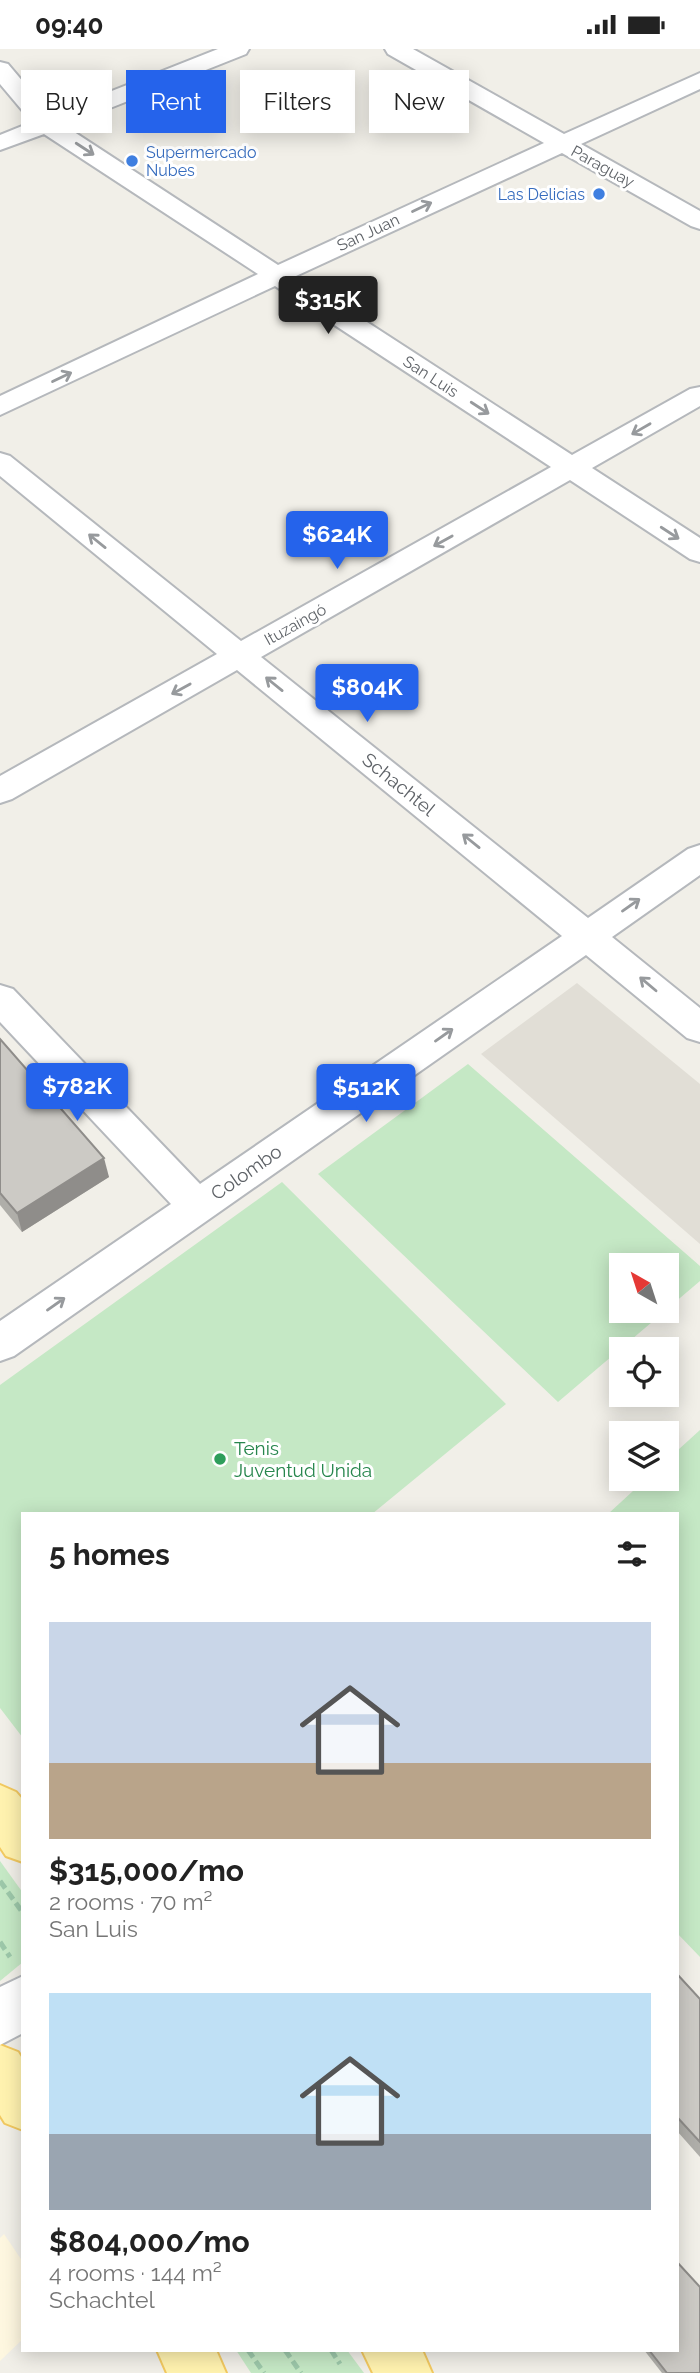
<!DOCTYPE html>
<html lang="en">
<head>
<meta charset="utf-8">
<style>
  :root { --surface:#fff; --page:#f6f6f6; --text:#222; --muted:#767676; --accent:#2563eb }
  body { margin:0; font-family:Raleway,sans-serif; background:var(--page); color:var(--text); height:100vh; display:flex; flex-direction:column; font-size:26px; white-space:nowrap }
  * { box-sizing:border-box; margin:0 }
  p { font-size:23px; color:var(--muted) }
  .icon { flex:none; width:38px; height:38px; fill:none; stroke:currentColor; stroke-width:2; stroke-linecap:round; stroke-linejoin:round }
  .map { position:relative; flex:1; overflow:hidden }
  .drawer { position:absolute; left:21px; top:1463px; width:658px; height:840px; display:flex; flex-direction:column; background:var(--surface); border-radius:0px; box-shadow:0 4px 18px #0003 }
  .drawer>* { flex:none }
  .top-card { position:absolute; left:21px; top:21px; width:658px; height:63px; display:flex; gap:14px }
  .needle { width:46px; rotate:321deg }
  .buttons { position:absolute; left:609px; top:1204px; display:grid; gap:14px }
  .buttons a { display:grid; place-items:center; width:70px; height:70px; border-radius:0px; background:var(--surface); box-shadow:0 4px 18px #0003; font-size:35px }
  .price { position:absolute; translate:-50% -60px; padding:0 16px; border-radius:7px; background:var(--accent); color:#fff; font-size:23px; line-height:46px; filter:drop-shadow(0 2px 4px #0008) }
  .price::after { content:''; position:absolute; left:50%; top:42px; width:21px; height:16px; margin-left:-10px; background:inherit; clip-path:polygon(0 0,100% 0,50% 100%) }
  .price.selected { background:#222; color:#fff }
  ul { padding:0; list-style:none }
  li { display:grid; align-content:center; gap:14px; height:371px; padding:0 28px }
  li span { display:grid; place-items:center; height:217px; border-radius:0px; color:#555 }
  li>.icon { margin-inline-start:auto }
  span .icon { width:126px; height:126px; fill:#fffc; stroke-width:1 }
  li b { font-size:30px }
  h2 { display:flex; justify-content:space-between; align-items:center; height:84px; padding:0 28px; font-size:30px }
  .pill { padding:0 24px; border-radius:0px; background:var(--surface); box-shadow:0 4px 18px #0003; font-size:24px; line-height:63px }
  .pill.selected { background:var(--accent); color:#fff }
  .status { display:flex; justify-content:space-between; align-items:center; height:49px; padding:0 35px; background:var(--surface); direction:ltr }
  .status svg { height:19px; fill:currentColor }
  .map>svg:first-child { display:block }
</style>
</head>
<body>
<div class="status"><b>09:40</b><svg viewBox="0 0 49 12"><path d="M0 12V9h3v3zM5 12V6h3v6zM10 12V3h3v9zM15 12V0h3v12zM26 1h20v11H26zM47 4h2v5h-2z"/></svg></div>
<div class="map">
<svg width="700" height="2324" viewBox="0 0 700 2324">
  <rect width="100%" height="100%" fill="#f1efe8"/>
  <path fill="#fef7e0" d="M4 2185 23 2213V2290L0 2312V2189Z"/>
  <path fill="#e1ded6" d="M577 934 700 1035V1195L481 1005Z"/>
  <g fill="#c5e8c5">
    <path d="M468 1015 700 1217V1232L667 1260V1216H621V1262H665L558 1353 318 1125Z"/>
    <path d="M282 1133 506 1355 372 1465H23V1689L0 1659V1336Z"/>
    <path d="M700 1381V1908L677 1884V1465H608L646 1430H667V1411Z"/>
    <path d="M0 1812 23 1844V1913L0 1932Z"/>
    <path d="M236 2301H347L364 2324H251Z"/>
  </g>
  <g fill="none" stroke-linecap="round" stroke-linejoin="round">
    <g stroke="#b5b8bc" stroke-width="4">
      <g id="minor">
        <path d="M218 0H249L246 5 65 77 278 216 544 94 388 5 385 0H413L564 85 700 24V40L581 95 700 162V180L691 177 562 104 296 227 572 406 690 340 700 338V357L592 419 700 489V513L690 510 570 431 261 608 588 869 688 800 700 796V826L612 888 700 959V993L687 989 586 906 14 1307 0 1312V1272L171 1155 0 973V936L13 940 200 1135 562 887 237 621 12 750 0 754V727L217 605 0 427V404L10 407 241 592 551 418 275 237 0 366V347L258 225 44 85 0 101V86L32 73 0 35V13L8 15 51 66Z"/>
        <path d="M23 1927V1984L0 1996V1938Z"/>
      </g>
    </g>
    <g stroke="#f2c960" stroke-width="4">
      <g id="major">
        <path d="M0 1736 16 1743 23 1751V1813L6 1807 0 1798Z"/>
        <path d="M0 1996 18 2003 23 2011V2081L5 2074 0 2066Z"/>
        <path d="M157 2301H216L226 2324H167Z"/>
        <path d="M362 2301H422L432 2324H373Z"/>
      </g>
    </g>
    <g stroke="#9cc7a9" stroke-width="5" stroke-dasharray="9 4.5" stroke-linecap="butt">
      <path d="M0 1832 23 1864"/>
      <path d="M0 1893 10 1908"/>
      <path d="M248 2301 264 2324"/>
      <path d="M285 2301 301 2324"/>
      <path d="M331 2301 340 2315"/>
    </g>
    <use href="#minor" fill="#fff" fill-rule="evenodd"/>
    <use href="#major" fill="#fff2af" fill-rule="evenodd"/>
  </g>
  <g fill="#afaea9">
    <path d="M0 990 109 1128 22 1183 0 1156Z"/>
    <path d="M677 1925 700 1950V2108L677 2082Z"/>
    <path d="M644 2301H677L700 2324H662Z"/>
  </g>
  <path fill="#8f8d8a" d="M104 1109 109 1128 22 1183 17 1164Z"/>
  <g fill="#cccac5" stroke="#8f8d8a" stroke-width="2">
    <path d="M0 990 104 1109 17 1164 0 1144Z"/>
    <path d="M677 1925 700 1950V2093L677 2068Z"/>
    <path d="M677 2213 700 2238V2324H667L649 2301H677Z"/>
  </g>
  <defs><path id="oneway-shaft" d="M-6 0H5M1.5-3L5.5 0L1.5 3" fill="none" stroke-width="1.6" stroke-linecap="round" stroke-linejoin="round" transform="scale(1.75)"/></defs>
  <g stroke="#979a9d">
    <use href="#oneway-shaft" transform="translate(85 100) rotate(33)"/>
    <use href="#oneway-shaft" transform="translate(422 158) rotate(-25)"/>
    <use href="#oneway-shaft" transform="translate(62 328) rotate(-26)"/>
    <use href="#oneway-shaft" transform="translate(480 359) rotate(33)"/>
    <use href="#oneway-shaft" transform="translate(641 380) rotate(150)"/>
    <use href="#oneway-shaft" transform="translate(670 484) rotate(33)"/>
    <use href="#oneway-shaft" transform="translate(97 492) rotate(-141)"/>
    <use href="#oneway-shaft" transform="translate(443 492) rotate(151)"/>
    <use href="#oneway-shaft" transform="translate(274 635) rotate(-141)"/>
    <use href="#oneway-shaft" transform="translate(181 640) rotate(151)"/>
    <use href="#oneway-shaft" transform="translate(471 792) rotate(-141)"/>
    <use href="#oneway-shaft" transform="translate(631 856) rotate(-35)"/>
    <use href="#oneway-shaft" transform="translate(648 935) rotate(-140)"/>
    <use href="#oneway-shaft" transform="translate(444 986) rotate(-35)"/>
    <use href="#oneway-shaft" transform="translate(56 1255) rotate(-35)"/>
  </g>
  <g fill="#3f7fe0" stroke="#fff" stroke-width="2.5">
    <circle cx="132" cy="112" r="7"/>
    <circle cx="599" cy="145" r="7"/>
  </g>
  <circle fill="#2e9e5b" stroke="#fff" stroke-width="2.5" cx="220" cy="1410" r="7"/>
  <g text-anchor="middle" stroke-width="6" stroke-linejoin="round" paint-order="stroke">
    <g font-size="16" fill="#366cbe" stroke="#fff" text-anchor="start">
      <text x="146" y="109">Supermercado<tspan x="146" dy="18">Nubes</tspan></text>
      <text x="585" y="151" text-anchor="end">Las Delicias</text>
    </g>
    <g font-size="16" fill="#5f6368" stroke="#fff">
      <text transform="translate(603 117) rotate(29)" y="6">Paraguay</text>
      <text transform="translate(368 183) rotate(-25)" y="6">San Juan</text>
      <text transform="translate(431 327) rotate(33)" y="6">San Luis</text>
      <text transform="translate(295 575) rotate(-29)" y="6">Ituzaingó</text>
    </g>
    <g font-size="19" fill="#5f6368" stroke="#fff">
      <text transform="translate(399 735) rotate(39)" y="7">Schachtel</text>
      <text transform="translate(246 1123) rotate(-35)" y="7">Colombo</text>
    </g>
    <g font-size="19" fill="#27864d" stroke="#fff" text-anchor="start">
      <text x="234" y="1406">Tenis<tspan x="234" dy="22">Juventud Unida</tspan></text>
    </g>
  </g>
</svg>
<div class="buttons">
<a><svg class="needle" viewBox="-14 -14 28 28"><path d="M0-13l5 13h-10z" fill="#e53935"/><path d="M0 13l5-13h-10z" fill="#767676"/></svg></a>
<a><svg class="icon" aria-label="locate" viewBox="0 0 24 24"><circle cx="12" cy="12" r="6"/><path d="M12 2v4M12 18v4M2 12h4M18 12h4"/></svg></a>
<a><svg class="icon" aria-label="layers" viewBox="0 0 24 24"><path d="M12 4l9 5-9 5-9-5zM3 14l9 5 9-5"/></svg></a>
</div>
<b class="price selected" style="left:328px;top:287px">$315K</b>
<b class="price" style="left:337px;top:522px">$624K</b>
<b class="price" style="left:367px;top:675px">$804K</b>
<b class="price" style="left:77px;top:1074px">$782K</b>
<b class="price" style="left:366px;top:1075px">$512K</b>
<div class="top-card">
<a class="pill">Buy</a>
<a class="pill selected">Rent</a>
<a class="pill">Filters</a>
<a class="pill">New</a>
</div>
<section class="drawer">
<h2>5 homes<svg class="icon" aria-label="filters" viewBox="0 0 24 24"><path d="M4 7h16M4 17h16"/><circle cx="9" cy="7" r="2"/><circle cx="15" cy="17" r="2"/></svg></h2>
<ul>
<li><span style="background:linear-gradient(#c9d6e8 65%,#b9a48a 0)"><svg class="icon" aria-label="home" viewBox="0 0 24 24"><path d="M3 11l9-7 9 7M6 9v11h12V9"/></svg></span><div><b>$315,000/mo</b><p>2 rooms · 70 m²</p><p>San Luis</p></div></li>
<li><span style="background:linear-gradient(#bfe0f5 65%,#9aa5b1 0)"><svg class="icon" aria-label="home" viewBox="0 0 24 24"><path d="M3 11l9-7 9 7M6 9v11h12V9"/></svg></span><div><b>$804,000/mo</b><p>4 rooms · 144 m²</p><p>Schachtel</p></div></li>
</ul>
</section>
</div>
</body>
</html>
